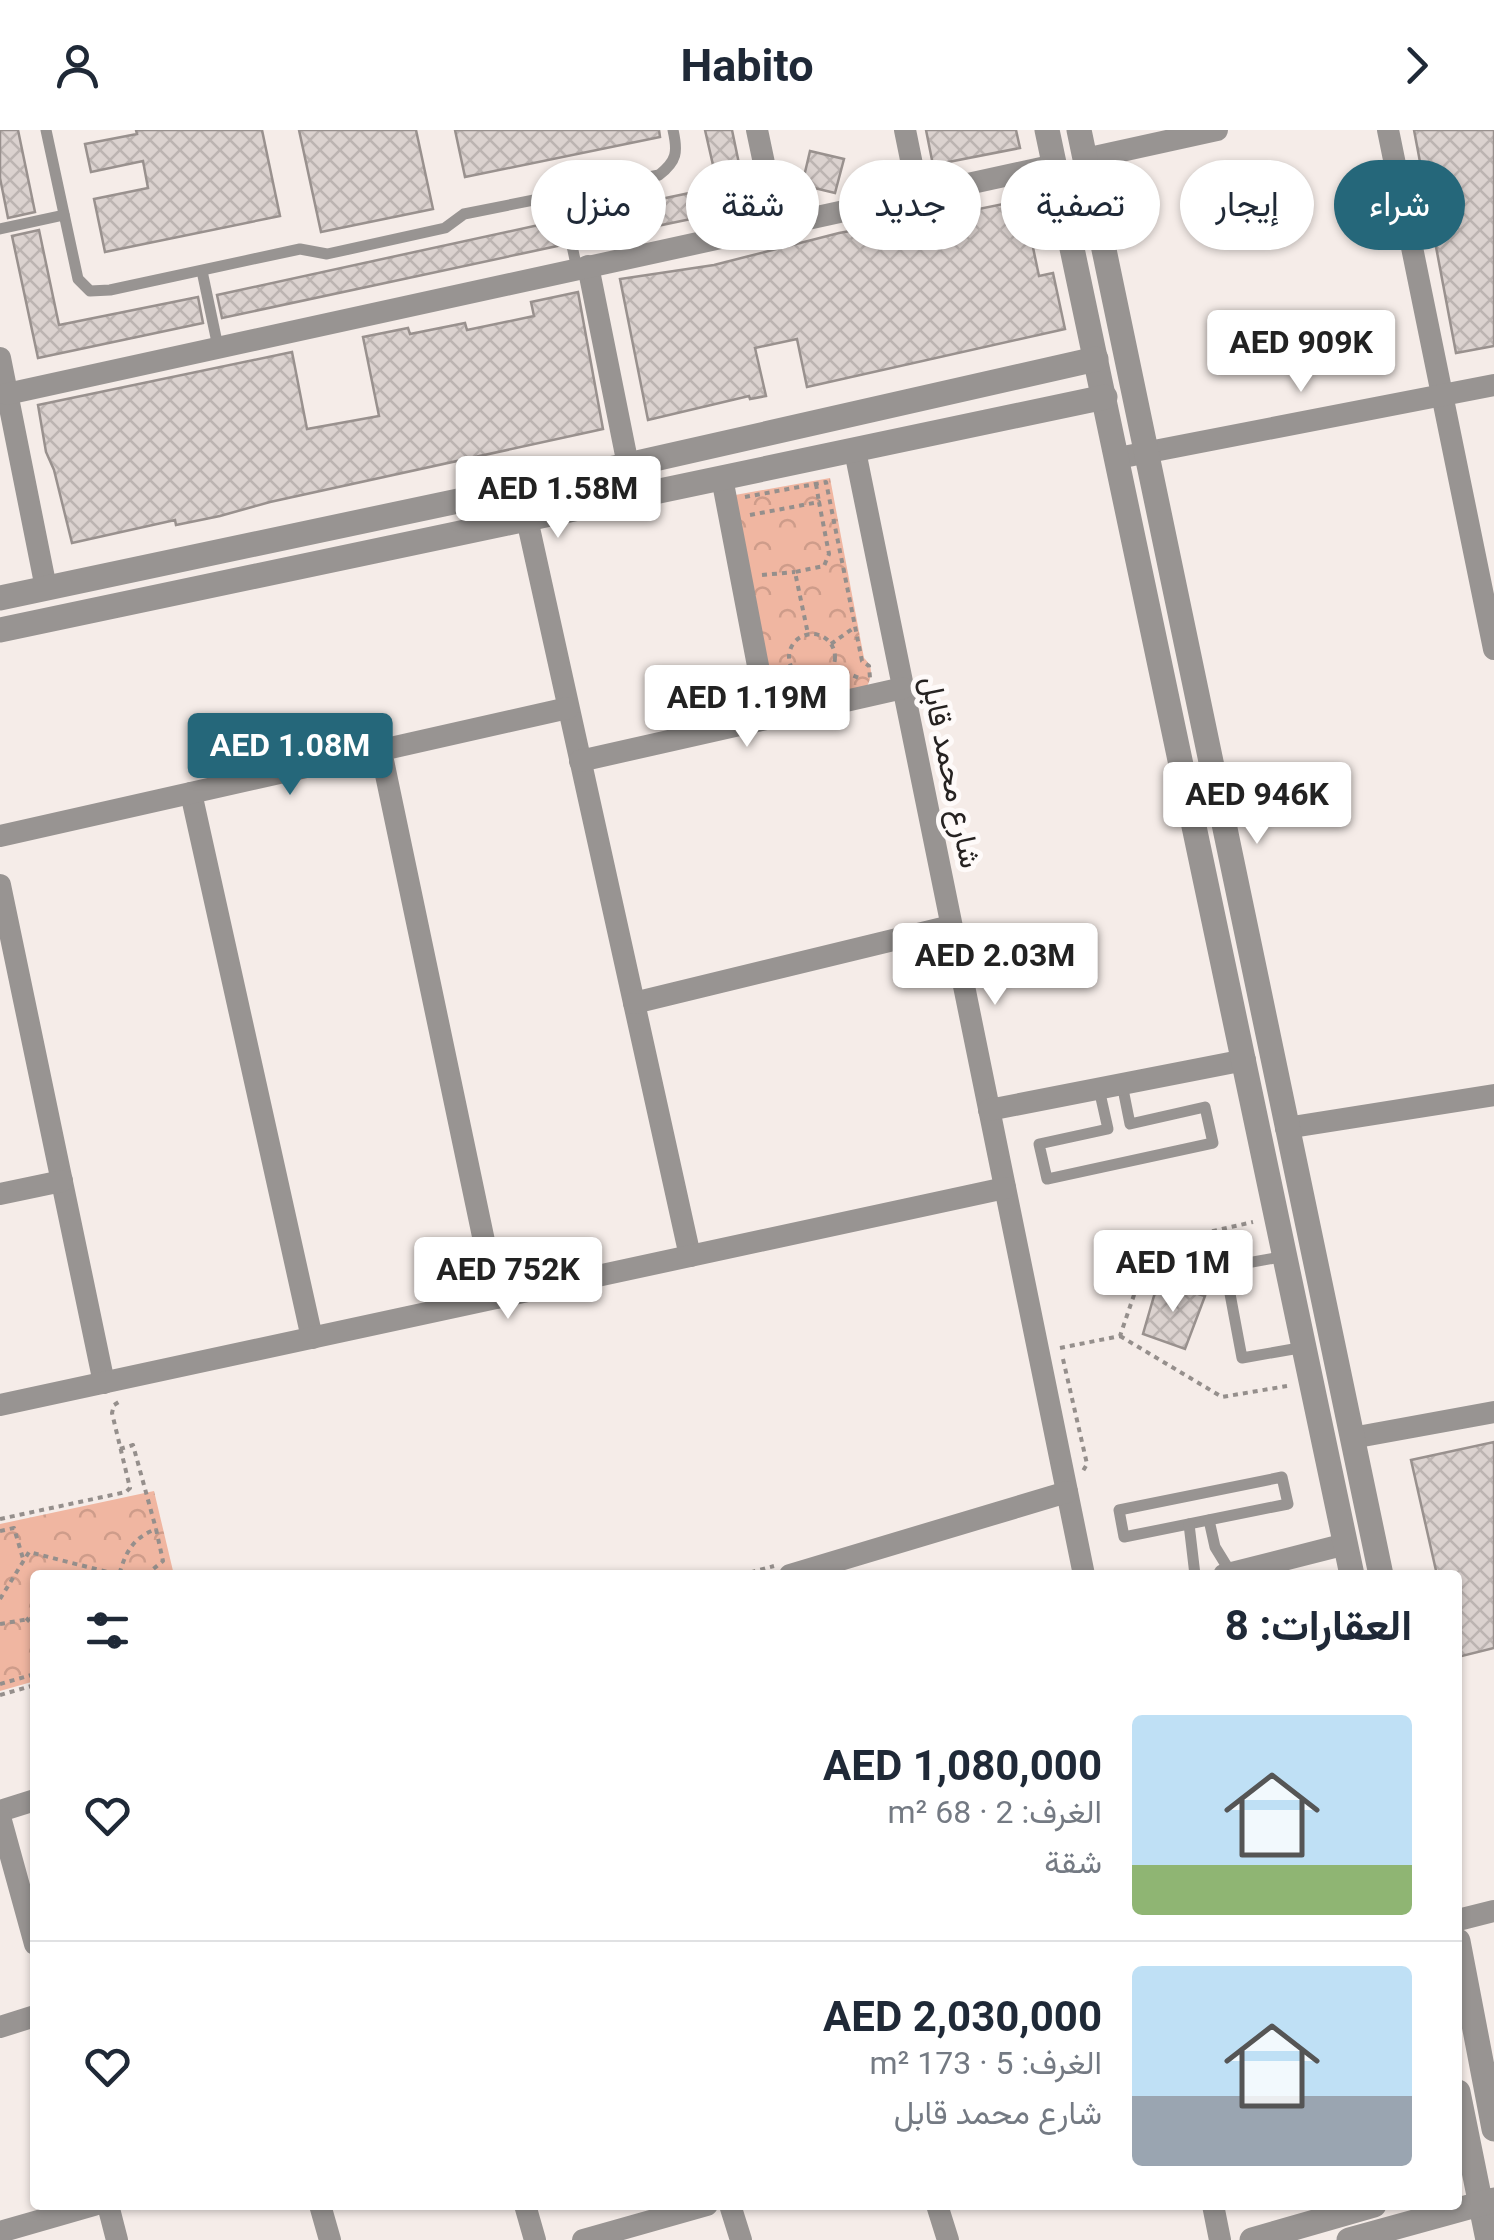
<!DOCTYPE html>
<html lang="ar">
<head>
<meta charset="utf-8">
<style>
  :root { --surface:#fff; --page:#f2f2f3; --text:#1f2937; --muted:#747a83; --line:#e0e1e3; --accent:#25677a }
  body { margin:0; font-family:Roboto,Vazirmatn,sans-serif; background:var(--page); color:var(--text); direction:rtl; height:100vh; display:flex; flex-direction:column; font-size:38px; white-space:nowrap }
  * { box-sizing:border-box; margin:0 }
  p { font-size:32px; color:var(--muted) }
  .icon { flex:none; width:55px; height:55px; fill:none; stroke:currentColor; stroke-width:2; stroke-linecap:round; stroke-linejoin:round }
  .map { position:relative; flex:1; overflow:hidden; direction:ltr }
  .side { position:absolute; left:30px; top:1440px; width:1432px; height:640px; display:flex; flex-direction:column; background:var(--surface); border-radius:10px; box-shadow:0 2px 8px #0004; direction:rtl }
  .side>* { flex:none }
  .guide { position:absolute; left:30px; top:30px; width:1435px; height:90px; direction:rtl; display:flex; gap:20px }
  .price { position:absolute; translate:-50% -85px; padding:0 22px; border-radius:10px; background:#fff; color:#222; font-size:32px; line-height:65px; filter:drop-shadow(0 2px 5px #0008) }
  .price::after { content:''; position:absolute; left:50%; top:60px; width:30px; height:22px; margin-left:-15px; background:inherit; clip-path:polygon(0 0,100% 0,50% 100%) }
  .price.current { background:var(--accent); color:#fff }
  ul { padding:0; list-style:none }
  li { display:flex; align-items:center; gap:30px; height:250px; padding:0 50px }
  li+li { border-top:2px solid var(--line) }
  li span { display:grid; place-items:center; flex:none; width:280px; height:200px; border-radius:10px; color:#555 }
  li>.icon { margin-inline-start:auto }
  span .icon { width:120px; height:120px; fill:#fffc; stroke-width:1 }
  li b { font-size:42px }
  h2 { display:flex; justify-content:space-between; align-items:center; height:120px; padding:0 50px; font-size:42px }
  .tag { padding:0 35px; border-radius:45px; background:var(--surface); box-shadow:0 2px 8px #0004; font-size:35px; line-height:90px }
  .tag.current { background:var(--accent); color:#fff }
  header { display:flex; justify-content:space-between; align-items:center; height:130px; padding:0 50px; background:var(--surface); font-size:45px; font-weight:700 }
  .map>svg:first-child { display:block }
</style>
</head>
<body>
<header><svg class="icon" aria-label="forward" viewBox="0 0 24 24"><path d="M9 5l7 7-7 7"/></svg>Habito<svg class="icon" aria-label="person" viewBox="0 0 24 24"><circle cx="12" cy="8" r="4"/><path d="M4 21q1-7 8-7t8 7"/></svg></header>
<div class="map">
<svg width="1494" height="2110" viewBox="0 0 1494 2110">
  <defs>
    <pattern id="park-crowns" width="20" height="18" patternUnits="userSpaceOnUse" patternTransform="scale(2.5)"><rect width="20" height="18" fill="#f0b6a1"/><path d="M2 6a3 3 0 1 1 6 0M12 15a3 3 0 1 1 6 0" fill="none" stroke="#ce9c8a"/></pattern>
    <pattern id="building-cross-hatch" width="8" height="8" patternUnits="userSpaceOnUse" patternTransform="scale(2.5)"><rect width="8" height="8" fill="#dbd2cf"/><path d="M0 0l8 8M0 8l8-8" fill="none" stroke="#bcb4b1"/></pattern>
  </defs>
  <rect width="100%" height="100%" fill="#f5ece8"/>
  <g fill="url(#park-crowns)">
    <path d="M830 348 864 528C874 537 872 547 866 558L774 575 735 365Z"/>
    <path d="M154 1361 174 1445H35V1551L0 1561V1394Z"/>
  </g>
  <g fill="url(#building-cross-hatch)" stroke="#99918e" stroke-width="2.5">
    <path d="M0 0H18L35 82 8 88 0 48Z"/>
    <path d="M136 0H262L280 86 105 122 94 69 148 58 143 31 91 42 85 14 137 4Z"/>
    <path d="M299 0H416L433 79 321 102Z"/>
    <path d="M455 0H659L660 7 465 47Z"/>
    <path d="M705 0H732L748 77 581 112 575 87 718 57Z"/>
    <path d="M926 0H1016L1020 18 933 35Z"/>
    <path d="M1414 0H1494V216L1456 223Z"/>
    <path d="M810 21 844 29 835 63 802 55Z"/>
    <path d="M1023 70 1039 146 1053 143 1065 199 807 257 797 209 755 218 766 266 750 269 749 266 648 290 620 149 714 135 839 103 861 99 871 101Z"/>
    <path d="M557 91 562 115 222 188 217 165Z"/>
    <path d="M39 100 59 195 198 167 203 193 38 228 12 106Z"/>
    <path d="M578 162 603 299 270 372 220 386 176 395 175 390 72 413 54 340 46 322 38 275 292 222 307 299 379 286 363 207 408 198 410 204 465 193 467 200 534 186 531 172Z"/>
    <path d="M1158 1152 1205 1166 1185 1219 1143 1204Z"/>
    <path d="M1494 1312V1518L1458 1527V1445H1437L1411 1330Z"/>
  </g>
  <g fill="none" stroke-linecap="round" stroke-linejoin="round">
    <g stroke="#958f8c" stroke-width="4" stroke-dasharray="5 5" stroke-linecap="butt">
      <path d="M816 354 819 372"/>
      <path d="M745 367 826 352 862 531 869 536 870 548"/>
      <path d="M750 385 819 372 829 424 824 436 795 442 808 504"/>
      <path d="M762 445 795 442"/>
      <circle cx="812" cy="527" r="23"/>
      <path d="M831 514 855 497"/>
      <path d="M835 538 859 548"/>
      <path d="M782 559 796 544"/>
      <path d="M1120 1206 1222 1267 1287 1256"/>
      <path d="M1060 1218 1120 1206 1151 1115 1253 1092"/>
      <path d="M1063 1229 1087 1334 1083 1341"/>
      <path d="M120 1319 133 1315 156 1399"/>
      <path d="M0 1389 126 1362 130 1358 112 1283 114 1275 122 1270"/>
      <path d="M0 1401 14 1398 24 1432"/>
      <path d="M741 1445 774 1436"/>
      <path d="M0 1469 29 1422 119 1445C126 1421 133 1408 156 1399L163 1431 146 1445"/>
      <path d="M26 1488 35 1497"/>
      <path d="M0 1494 35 1488"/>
      <path d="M0 1554 35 1544"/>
      <path d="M0 1565 35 1555"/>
    </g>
    <g stroke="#989492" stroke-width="11">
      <path d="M46 0 78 149 90 161 110 160 300 119 327 124 445 98 464 84 659 45C677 31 678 22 673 0"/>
      <path d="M561 65 577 139"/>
      <path d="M0 99 64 85"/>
      <path d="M202 141 218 217"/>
      <path d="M1099 959 1108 999 1039 1014 1047 1049 1213 1013 1205 977 1130 994 1122 954"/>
      <path d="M1286 1126 1225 1137 1242 1228 1305 1217"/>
      <path d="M1282 1347 1288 1374 1124 1407 1119 1380Z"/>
      <path d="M1209 1390 1215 1417 1231 1443"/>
      <path d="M1189 1394 1195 1445"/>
    </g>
    <g stroke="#989492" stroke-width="22">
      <path d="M757 0 777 95"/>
      <path d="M905 0 918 64"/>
      <path d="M1388 0 1494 519"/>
      <path d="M1085 29 1217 0"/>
      <path d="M588 136 628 335"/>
      <path d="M0 228 46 458"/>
      <path d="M7 264 1055 35"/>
      <path d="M855 321 1084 1445"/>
      <path d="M1118 328 1494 255"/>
      <path d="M722 348 768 588"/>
      <path d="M527 389 690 1126"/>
      <path d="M381 621 496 1168"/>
      <path d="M580 631 903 558"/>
      <path d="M191 663 312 1208"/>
      <path d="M0 706 568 578"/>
      <path d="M0 755 104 1253"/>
      <path d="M634 873 951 796"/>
      <path d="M989 980 1245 930"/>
      <path d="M1286 998 1494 965"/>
      <path d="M0 1064 62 1051"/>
      <path d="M0 1275 1005 1058"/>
      <path d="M1352 1308 1494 1282"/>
      <path d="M790 1445 1067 1362"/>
      <path d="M1224 1445 1346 1414"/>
      <path d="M0 1681 35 1670"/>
      <path d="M0 1687 35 1814"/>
      <path d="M1458 1790 1494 1781"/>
      <path d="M0 1897 35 1886"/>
      <path d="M108 2075 117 2110"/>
      <path d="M320 2075 330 2110"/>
      <path d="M525 2075 535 2110"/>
      <path d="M730 2075 741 2110"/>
      <path d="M937 2075 948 2110"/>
      <path d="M1213 2075 1220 2110"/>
      <path d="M0 2102 94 2075"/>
      <path d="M583 2110 707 2075"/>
    </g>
    <g stroke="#989492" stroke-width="25">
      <path d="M1047 0 1352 1445"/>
      <path d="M1079 0 1381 1445"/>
      <path d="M0 468 628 335 1096 229"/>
      <path d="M0 500 1105 267"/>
      <path d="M1458 1811 1494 1999"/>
      <path d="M1458 1962 1488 2110"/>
      <path d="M1252 2110 1374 2075"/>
      <path d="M1349 2110 1494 2070"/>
    </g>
  </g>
  <g text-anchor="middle" stroke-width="10" stroke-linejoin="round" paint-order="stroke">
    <g font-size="30" fill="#252221" stroke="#fefaf9">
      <text transform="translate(951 642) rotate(78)" y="10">شارع محمد قابل</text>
    </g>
  </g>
</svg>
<b class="price" style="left:1301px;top:265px">AED 909K</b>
<b class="price" style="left:558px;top:411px">AED 1.58M</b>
<b class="price" style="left:747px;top:620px">AED 1.19M</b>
<b class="price current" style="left:290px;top:668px">AED 1.08M</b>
<b class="price" style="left:1257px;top:717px">AED 946K</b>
<b class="price" style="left:995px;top:878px">AED 2.03M</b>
<b class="price" style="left:1173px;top:1185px">AED 1M</b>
<b class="price" style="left:508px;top:1192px">AED 752K</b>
<div class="guide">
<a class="tag current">شراء</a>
<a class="tag">إيجار</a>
<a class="tag">تصفية</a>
<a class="tag">جديد</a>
<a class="tag">شقة</a>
<a class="tag">منزل</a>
</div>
<section class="side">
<h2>العقارات: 8<svg class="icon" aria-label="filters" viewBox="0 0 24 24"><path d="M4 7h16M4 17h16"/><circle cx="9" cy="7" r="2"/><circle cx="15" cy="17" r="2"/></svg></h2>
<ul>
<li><span style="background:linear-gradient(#bfe0f5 75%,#8fb573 0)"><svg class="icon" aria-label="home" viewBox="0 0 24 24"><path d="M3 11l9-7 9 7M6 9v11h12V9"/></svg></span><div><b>AED 1,080,000</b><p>الغرف: 2 · 68 m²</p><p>شقة</p></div><svg class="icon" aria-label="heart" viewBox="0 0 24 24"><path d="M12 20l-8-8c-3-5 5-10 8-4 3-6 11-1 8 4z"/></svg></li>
<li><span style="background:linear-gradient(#bfe0f5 65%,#9aa5b1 0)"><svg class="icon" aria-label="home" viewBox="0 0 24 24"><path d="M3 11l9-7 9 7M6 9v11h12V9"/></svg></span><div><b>AED 2,030,000</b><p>الغرف: 5 · 173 m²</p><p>شارع محمد قابل</p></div><svg class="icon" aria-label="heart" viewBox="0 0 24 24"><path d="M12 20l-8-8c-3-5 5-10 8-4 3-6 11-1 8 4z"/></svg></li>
</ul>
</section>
</div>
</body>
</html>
